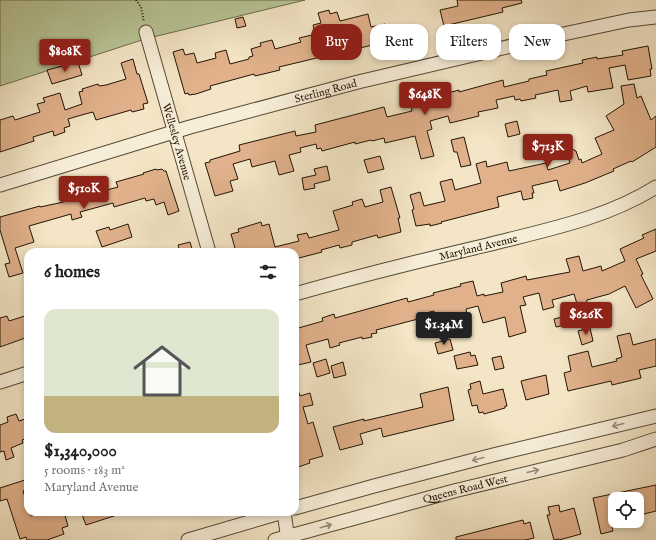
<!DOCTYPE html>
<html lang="en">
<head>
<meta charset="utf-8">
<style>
  :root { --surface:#fff; --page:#f6f6f6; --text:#202124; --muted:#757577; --line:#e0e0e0; --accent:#8f2418 }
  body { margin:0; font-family:"IM FELL English",serif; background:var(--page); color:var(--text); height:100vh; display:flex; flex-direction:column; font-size:15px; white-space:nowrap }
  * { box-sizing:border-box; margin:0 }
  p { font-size:13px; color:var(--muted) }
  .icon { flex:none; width:22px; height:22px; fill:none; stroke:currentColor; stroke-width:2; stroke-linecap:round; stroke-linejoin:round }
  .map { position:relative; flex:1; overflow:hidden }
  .panel { position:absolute; left:24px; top:248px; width:275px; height:268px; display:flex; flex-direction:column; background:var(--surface); border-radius:12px; box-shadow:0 2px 6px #0003 }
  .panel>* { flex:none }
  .guide { position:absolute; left:311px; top:24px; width:285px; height:36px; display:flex; gap:8px }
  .tools { position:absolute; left:608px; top:492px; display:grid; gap:8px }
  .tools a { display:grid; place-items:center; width:36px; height:36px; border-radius:8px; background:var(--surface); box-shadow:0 2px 6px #0003; font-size:20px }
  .price { position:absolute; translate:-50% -34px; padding:0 9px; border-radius:4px; background:var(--accent); color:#fff; font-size:13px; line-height:26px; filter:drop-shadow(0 1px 2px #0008) }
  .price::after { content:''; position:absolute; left:50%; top:24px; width:12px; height:9px; margin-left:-6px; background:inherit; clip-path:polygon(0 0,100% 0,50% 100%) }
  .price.selected { background:#222; color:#fff }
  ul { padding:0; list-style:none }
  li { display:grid; align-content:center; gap:8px; height:212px; padding:0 20px }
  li+li { border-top:1px solid var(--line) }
  li span { display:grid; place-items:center; height:124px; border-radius:12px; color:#555 }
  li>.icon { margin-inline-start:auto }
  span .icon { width:72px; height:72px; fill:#fffc; stroke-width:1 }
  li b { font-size:17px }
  h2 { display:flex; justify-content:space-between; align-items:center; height:48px; padding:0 20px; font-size:17px }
  .pill { padding:0 14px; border-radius:12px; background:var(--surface); box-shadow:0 2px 6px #0003; font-size:14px; line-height:36px }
  .pill.selected { background:var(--accent); color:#fff }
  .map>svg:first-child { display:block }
</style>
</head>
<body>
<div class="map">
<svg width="656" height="540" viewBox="0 0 656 540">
  <rect width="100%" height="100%" fill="#f3e5c5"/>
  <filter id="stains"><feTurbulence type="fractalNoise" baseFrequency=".005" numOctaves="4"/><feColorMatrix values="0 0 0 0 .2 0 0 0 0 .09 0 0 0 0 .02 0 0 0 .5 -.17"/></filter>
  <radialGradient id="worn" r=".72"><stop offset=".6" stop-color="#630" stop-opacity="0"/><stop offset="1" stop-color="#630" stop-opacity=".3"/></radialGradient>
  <path fill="#b8c596" stroke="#6d6c4e" d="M0 0H305L145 39 0 86Z"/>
  <g fill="#e0b18b" stroke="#221405">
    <path d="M457 0H521L522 3 502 8 503 12 444 26 440 10 458 6Z"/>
    <path d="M329 10 330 14 337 12 340 21 368 14 371 27 385 24 389 41 360 48 357 36 336 41V43L328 45 331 57 321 60V57L279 67 280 70 255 76 254 74 210 86 211 89 196 94 189 95 188 93 185 94 173 52 183 49 185 55 194 53 197 63 216 58 215 53 226 50 230 64 249 59V57L253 56 251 49 261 46 260 43 272 40 275 49 301 42 299 38 312 35V34L315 33 313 25 321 23 318 13Z"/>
    <path d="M243 17 246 26 237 28 235 19Z"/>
    <path d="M648 46 652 69H650L651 76 628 80 625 65 609 68 613 88 588 92 587 86 570 91 572 100 560 102 558 90 535 95 536 98 521 101 520 99 515 100 514 96 496 100 498 108 478 112 479 116 450 123 448 116 430 121 432 129 427 131 434 156 421 159 415 136 385 143 384 138 372 141 371 140 355 144V142L322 151 321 148 317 149 316 144 300 148 301 152 289 155 294 171 279 175 275 161 252 167 250 159 233 164 238 179 230 181 233 191 215 196 205 163 210 162V160L240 151 239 145 295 131 296 136 316 132 315 125 384 107 387 117 412 111 410 103 427 99 426 96 436 93 437 96 459 90V92L503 80 504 87 529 81V79L547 75 546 71 583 63 582 60 597 57V59L623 55 622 51Z"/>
    <path d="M133 59 137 74H139L148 103 143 104 144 109 132 112 131 110 96 120 93 112 85 114 68 119 70 126 64 128 65 132 54 136 53 131 33 137 34 141 0 152V120L13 116 15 120 40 112 37 104 45 102 43 98 60 93 65 110 82 104 79 92 83 91 82 89 98 84 99 86 106 85 126 79 121 63Z"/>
    <path d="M78 62 82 75 52 84 47 70Z"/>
    <path d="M634 84 637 98 641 96 651 120 656 116V147L632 162 631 161 613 169 614 171 585 183 560 191 557 180 532 186 534 193H532L533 198 523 200 521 191 497 197 499 207 441 222 442 223 430 226V224L416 226 412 210 414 209 410 195 420 192 424 206 445 201 440 182 452 179 455 190 481 183 476 164 486 161 487 167 507 162 509 171 546 163 548 170 570 163 567 154 569 151 572 149 576 151 579 160 581 159 582 163 602 154 595 138 614 130 606 116 624 104 621 86Z"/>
    <path d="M517 121 520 134 508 137 505 124Z"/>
    <path d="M464 137 471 165 461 167 457 152H454L451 140Z"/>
    <path d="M380 156 384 169 368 173 364 160Z"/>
    <path d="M327 166 330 180 314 184 315 188 304 190 302 178 316 175 314 169Z"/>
    <path d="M156 169 157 170 162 169 164 171H166L179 211 168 215 164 202 156 205 154 199 146 201 145 198 114 207 113 203 80 212 82 217 72 220 71 214 29 226 34 242 15 248 23 273 9 277 5 264 10 263 0 230V217L40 206V207L59 203 118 187 116 182 144 174 143 173Z"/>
    <path d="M391 187 400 218H398L401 232 378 238 377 235 352 242V245L340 248 339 245 321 250 322 252 295 259V252H236L231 234 239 232 238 229 261 222 262 226 269 224 275 247 299 241 297 235 307 233 309 238 339 230 333 211 353 205 352 202 362 199 365 207 383 202 380 190Z"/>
    <path d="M128 224 132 237 102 247 96 231 109 227 110 230Z"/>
    <path d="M656 229V251L636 259 643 274 641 275 653 299 636 308 625 286 609 294 587 300 586 305 578 307 574 294 552 300 554 307 543 310 539 293 523 297 526 305 520 306 526 332 509 337 505 317 483 323 478 306 466 309 468 319 445 325 444 322 437 324 434 311 418 315V319L376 330 377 333 371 334 372 337 362 339V337L339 343 340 345 330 348 328 339 306 345 311 362 298 365 295 356V329L323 321 322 318 334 314 335 318 407 298 408 302 434 295 433 293 461 286 460 284 473 281 477 296 484 294V296L503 292 501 283 526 276 527 280 570 272 566 259 579 256 583 271 601 266 602 271 625 261 620 249 644 238 642 235Z"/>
    <path d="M190 242 193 252H180L178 245Z"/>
    <path d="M28 315V337L0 347V318L7 316 9 321Z"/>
    <path d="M571 315 573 323 556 327 554 319Z"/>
    <path d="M590 328 593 341 582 345 578 331Z"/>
    <path d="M630 333 633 345 656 339V366L639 370 641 378 612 385 611 381 568 391 564 373 571 371 568 356 588 351 592 367 617 361 616 359 622 357 617 336Z"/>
    <path d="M450 339 453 350 438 354 435 343Z"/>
    <path d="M470 352 471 356 475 355 478 365 457 369 454 356Z"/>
    <path d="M501 356 504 368 495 370 492 358Z"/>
    <path d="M326 359 330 373 317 377 313 363Z"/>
    <path d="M343 362 346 375 334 378 331 366Z"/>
    <path d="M546 375 549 394 526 400 521 381Z"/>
    <path d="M480 381 483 394 503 389 507 406H505V408L484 414 483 412 479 413 477 405 472 406 468 390 471 389 470 384Z"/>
    <path d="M295 387H297L300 396 310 393 313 405 303 407 308 424 313 422 323 456 309 460 310 463 295 468V427L298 426 295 415Z"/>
    <path d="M448 387 454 420 383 437 381 428 360 434 363 444 340 450 333 427 364 419V421L423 407 420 394Z"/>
    <path d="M16 414 19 421 28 418V438L22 440 23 443 11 448 14 457 6 460 4 451 0 452V425L8 422 7 417Z"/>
    <path d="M28 479V489L23 491 28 506V512H30L31 516 42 512H64L68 526 62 528 64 534 47 540H27L26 537 20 539 7 499 0 501V488Z"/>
    <path d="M656 485V511L644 514 643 511H641L639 499H615V515L610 517 613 531 601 534 593 498Z"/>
    <path d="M559 505 560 512 574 508 581 534 559 540V539L554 540 547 515H550L548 507Z"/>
    <path d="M81 512H120V514L86 525Z"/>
    <path d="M523 520 524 524 530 522 534 538 525 540H456V537Z"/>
  </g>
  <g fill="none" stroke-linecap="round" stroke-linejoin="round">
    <g stroke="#564835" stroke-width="15">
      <g id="minor">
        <path id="s1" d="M146 32 209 252"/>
        <path id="s2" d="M0 185 190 127 358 82 554 36 629 20 656 17"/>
        <path id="s3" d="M295 294C358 276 423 260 487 245 545 230 605 219 656 187"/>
        <path d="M0 382 28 373"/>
        <path d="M295 508 374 486 493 455 656 416"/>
        <path d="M284 512 288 540"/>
        <path d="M188 540 283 512"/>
        <path id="s4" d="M275 540 454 491 623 450 656 439"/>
      </g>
    </g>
    <path stroke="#221405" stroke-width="2" stroke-dasharray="1 2" stroke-linecap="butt" d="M136 0 141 7 144 22"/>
    <use href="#minor" stroke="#f7eed9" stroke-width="13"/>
  </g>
  <defs><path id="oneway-shaft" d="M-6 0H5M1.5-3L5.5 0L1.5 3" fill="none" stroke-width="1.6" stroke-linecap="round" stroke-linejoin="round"/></defs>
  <g stroke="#978c7a">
    <use href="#oneway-shaft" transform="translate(618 425) rotate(166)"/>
    <use href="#oneway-shaft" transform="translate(478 459) rotate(165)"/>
    <use href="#oneway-shaft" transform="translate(533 471) rotate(-14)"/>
    <use href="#oneway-shaft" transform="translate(326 526) rotate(-16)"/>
  </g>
  <g text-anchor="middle" stroke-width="3.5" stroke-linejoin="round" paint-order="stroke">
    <g font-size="11" fill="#221405" stroke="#f7eed9">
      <text dy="4" stroke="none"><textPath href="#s2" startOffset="339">Sterling Road</textPath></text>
      <text dy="4" stroke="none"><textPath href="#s1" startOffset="114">Wellesley Avenue</textPath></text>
      <text dy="4" stroke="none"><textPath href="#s3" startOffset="189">Maryland Avenue</textPath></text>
      <text dy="4" stroke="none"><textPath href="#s4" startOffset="197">Queens Road West</textPath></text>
    </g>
  </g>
  <rect width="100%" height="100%" filter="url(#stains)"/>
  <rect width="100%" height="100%" fill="url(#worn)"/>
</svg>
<div class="tools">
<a><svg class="icon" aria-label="locate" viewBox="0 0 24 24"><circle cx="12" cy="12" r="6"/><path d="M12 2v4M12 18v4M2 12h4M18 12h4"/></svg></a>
</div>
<b class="price" style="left:65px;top:73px">$808K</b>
<b class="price" style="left:425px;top:116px">$648K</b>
<b class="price" style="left:548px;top:168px">$713K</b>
<b class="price" style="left:84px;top:210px">$510K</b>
<b class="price" style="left:586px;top:336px">$626K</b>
<b class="price selected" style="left:444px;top:346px">$1.34M</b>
<div class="guide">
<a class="pill selected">Buy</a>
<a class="pill">Rent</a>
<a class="pill">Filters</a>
<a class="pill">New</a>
</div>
<section class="panel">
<h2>6 homes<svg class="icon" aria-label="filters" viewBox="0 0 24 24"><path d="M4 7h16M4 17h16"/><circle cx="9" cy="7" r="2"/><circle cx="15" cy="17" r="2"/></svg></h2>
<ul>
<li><span style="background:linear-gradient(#dfe7d0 70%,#c2b280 0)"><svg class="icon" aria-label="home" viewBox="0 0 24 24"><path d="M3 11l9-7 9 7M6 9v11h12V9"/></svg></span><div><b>$1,340,000</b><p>5 rooms · 183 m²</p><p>Maryland Avenue</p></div></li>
</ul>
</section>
</div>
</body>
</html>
